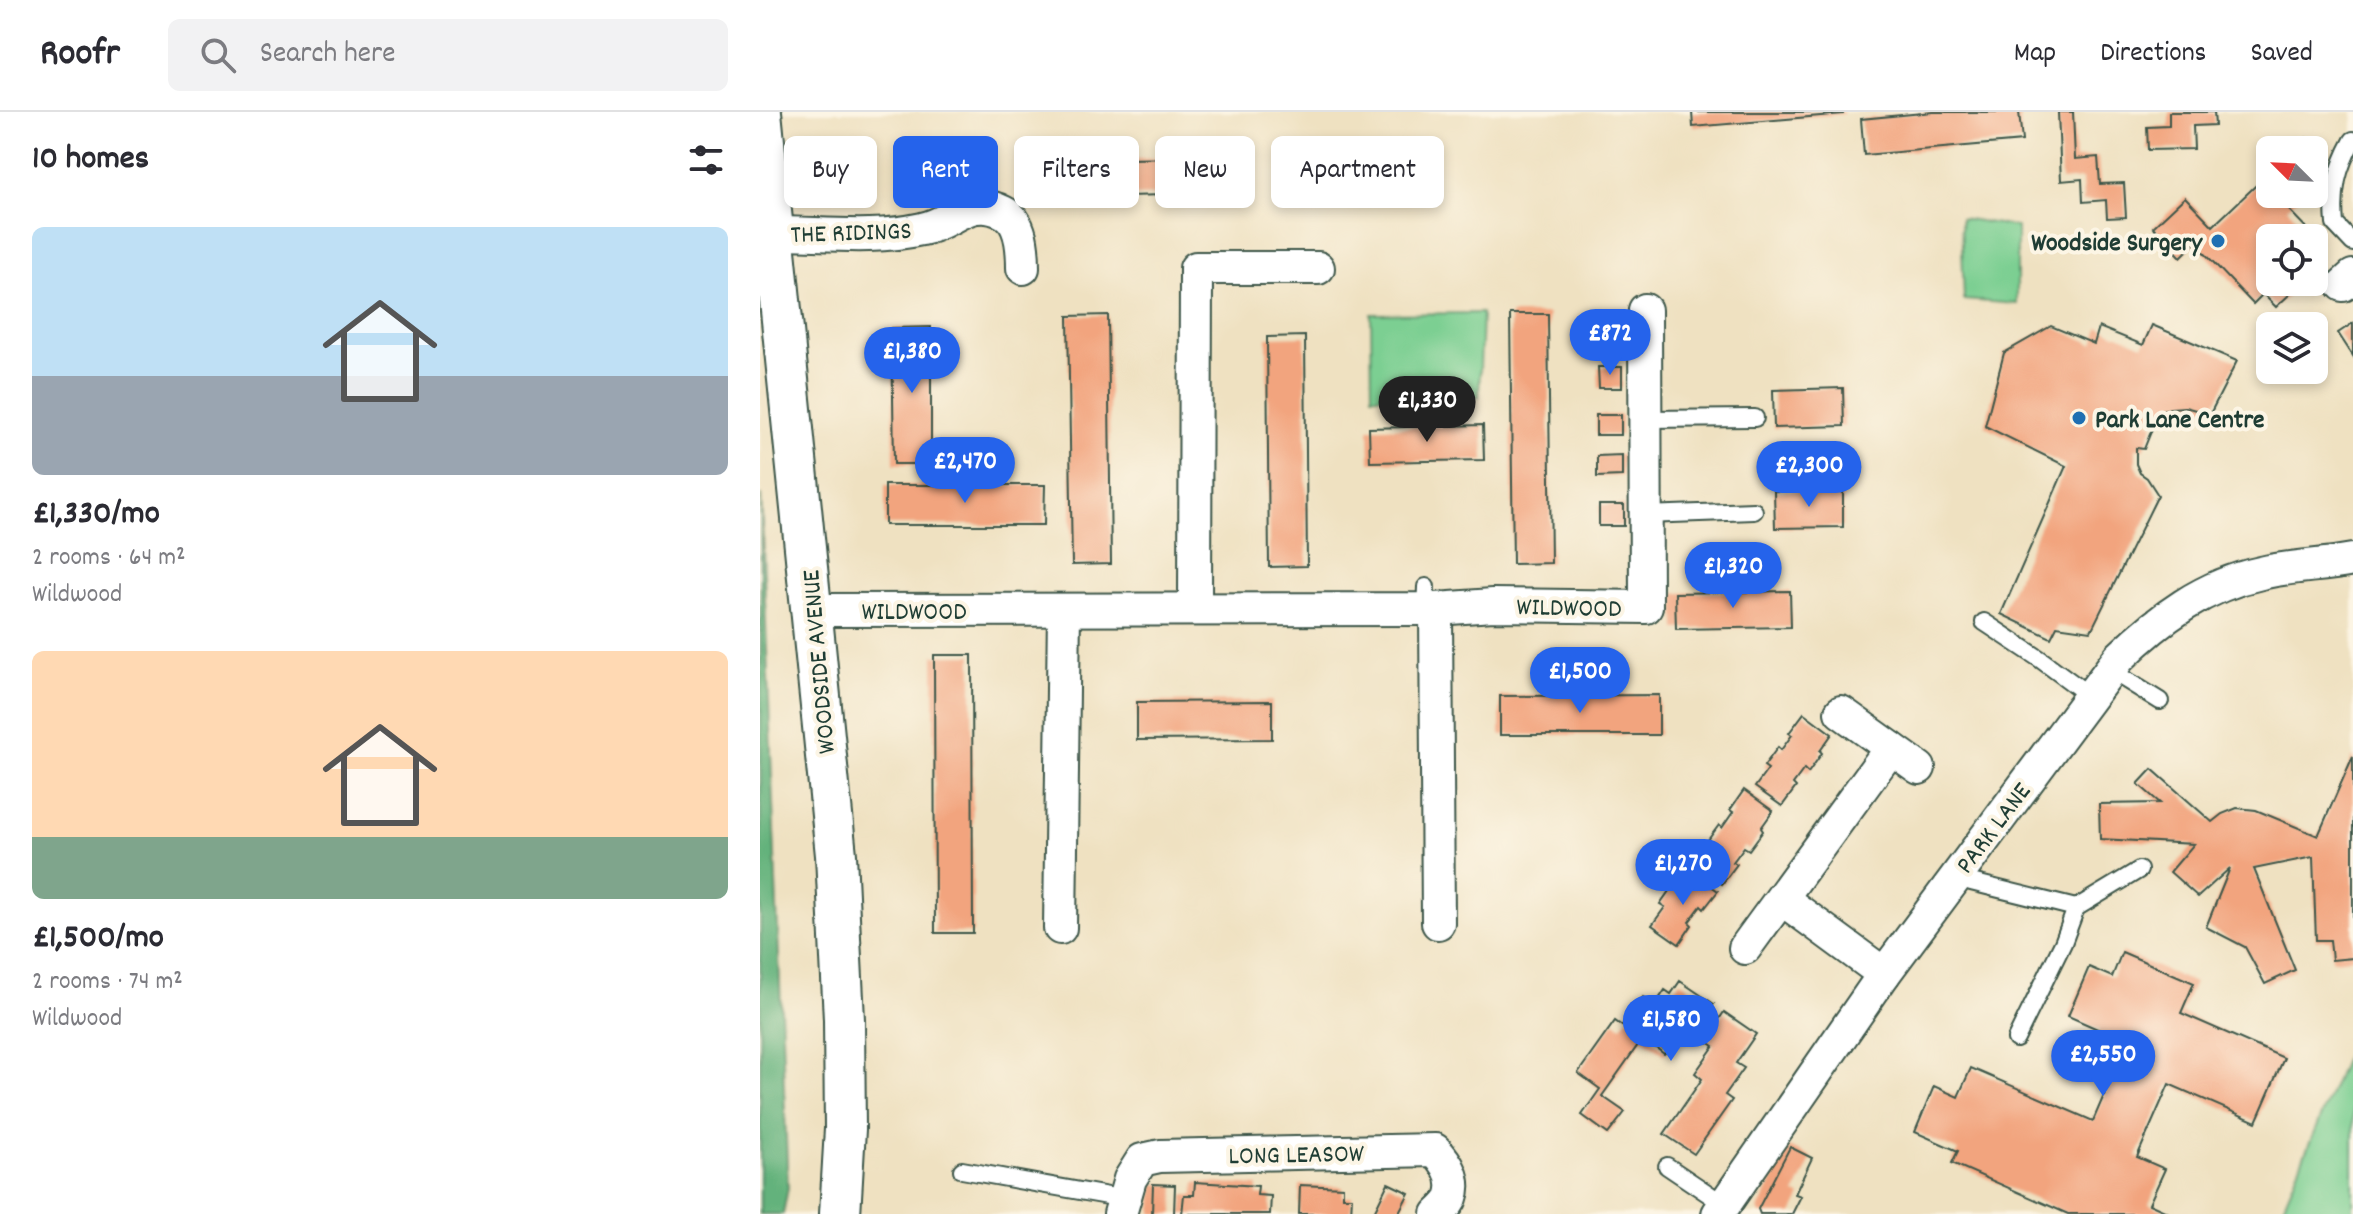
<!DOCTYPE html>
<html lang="en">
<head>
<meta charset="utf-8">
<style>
  :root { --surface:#fff; --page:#f2f2f3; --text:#2b2b33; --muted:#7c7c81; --line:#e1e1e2; --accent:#2563eb }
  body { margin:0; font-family:Dekko,sans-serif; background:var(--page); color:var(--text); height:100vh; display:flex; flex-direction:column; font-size:30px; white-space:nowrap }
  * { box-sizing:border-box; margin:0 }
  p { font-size:26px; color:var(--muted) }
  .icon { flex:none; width:44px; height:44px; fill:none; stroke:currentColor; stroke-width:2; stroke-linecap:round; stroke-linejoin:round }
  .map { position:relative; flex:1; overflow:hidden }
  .panel { display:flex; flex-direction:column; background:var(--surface); width:760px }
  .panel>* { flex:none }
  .banner { position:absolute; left:24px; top:24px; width:760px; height:72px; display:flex; gap:16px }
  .needle { width:52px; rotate:294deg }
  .fabs { position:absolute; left:1496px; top:24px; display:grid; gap:16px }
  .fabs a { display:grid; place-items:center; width:72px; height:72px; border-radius:12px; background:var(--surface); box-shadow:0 4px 12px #0003; font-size:40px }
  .price { position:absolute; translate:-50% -68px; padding:0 18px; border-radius:28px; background:var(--accent); color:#fff; font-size:26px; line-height:52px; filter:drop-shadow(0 2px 4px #0008) }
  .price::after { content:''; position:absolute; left:50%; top:48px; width:24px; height:18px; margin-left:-12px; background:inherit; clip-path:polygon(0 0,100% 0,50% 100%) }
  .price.active { background:#222; color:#fff }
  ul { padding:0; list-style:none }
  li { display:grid; align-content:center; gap:16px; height:424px; padding:0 32px }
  li span { display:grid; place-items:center; height:248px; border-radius:12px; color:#555 }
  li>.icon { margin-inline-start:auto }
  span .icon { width:144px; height:144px; fill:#fffc; stroke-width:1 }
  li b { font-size:34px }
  h2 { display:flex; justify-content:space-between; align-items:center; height:96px; padding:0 32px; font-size:34px }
  .chip { padding:0 28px; border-radius:12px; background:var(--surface); box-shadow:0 4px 12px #0003; font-size:28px; line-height:72px }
  .chip.active { background:var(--accent); color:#fff }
  header { display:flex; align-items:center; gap:48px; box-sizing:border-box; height:112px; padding:0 40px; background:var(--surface); border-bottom:2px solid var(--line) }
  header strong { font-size:38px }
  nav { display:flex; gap:44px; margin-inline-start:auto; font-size:28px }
  .search { width:560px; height:72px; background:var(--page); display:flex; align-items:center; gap:20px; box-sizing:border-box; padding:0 28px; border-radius:12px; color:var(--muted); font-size:30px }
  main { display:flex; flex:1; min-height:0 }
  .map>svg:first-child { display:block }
</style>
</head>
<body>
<header>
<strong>Roofr</strong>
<div class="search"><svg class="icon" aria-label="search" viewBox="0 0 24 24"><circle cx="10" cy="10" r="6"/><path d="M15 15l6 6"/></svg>Search here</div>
<nav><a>Map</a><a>Directions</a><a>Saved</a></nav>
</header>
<main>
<section class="panel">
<h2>10 homes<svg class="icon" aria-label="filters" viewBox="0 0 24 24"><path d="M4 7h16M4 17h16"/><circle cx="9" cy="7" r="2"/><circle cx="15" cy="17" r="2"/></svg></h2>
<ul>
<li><span style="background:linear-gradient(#bfe0f5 60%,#9aa5b1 0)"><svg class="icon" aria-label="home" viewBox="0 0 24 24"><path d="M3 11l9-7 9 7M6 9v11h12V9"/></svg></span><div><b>£1,330/mo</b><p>2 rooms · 64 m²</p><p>Wildwood</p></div></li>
<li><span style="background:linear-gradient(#ffd9b3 75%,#7fa58c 0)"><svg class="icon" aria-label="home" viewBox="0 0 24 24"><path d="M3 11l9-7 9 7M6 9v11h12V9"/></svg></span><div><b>£1,500/mo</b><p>2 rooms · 74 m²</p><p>Wildwood</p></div></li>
</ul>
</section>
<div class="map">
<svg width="1593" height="1102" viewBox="0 0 1593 1102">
  <rect width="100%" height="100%" fill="#fcf5e5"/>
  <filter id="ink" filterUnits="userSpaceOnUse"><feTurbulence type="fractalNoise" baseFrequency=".0125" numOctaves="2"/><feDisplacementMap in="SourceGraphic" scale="16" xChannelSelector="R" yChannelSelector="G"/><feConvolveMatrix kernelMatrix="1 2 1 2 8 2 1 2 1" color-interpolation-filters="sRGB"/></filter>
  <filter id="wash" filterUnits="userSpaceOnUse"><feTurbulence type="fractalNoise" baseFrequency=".006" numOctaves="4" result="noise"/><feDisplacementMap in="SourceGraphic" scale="32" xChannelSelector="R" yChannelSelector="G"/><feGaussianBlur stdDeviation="1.8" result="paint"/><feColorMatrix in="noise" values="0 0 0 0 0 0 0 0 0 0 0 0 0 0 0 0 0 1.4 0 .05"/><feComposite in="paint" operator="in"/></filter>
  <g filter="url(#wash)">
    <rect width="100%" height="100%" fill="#efe1c1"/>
    <g fill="#7bcf92" stroke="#4d8663" stroke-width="2">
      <path d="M1201 106 1257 115V192L1204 188Z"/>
      <path d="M722 201 719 285 612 284 611 202Z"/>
      <path d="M1593 927V1102H1520Z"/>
    </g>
    <path fill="#64b27c" stroke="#427858" stroke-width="2" d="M1 383 28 1076 23 1102H0Z"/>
    <g id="blocks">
      <g fill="#f2a47e">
        <path d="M932 0H1083V2L933 15Z"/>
        <path d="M1173 0H1259L1262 29 1104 43 1101 7Z"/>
        <path d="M1298 0H1313L1315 47 1338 45 1340 72 1364 71 1366 105 1347 106 1346 88 1323 90 1322 67 1301 69Z"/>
        <path d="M1409 0H1454L1455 13 1433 14 1434 37 1388 38 1387 15 1409 14Z"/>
        <path d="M1546 26 1569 50 1558 61 1562 64 1554 71V38H1533Z"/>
        <path d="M482 45 483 81 367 84 366 47Z"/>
        <path d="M1510 60V82H1543L1527 96 1556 126H1510V170H1518L1530 182 1516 195 1503 182 1493 192 1435 131 1421 145 1393 115 1425 85 1453 114Z"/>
        <path d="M750 202H788L791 451 753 452Z"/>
        <path d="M348 203 351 452 312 453 308 204Z"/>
        <rect x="838" y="211" width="24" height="21"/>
        <path d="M1593 211V244L1578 221Z"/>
        <path d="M1392 213 1477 249 1450 302 1425 295 1411 296 1402 298 1387 309 1394 312 1384 337 1376 336V352L1380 361 1387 366 1398 383 1331 519 1297 514 1291 526 1241 502 1306 354 1225 314 1244 241 1291 214 1334 232 1339 215 1383 233Z"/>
        <path d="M171 215V352H134L132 216Z"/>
        <path d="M545 224 547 454 509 455 507 225Z"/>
        <path d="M838 255H862V276H839Z"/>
        <path d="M1083 276 1084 314 1014 316 1013 278Z"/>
        <rect x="836" y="303" width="25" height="20"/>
        <path d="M723 313 724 348 610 350 609 316Z"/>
        <path d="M862 343V364L837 365V344Z"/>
        <path d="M125 373H285L284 413H125Z"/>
        <path d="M1083 378V415L1015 416 1014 379Z"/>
        <rect x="839" y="393" width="25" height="21"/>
        <path d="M1030 479 1031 515 916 517 915 481Z"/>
        <path d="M174 543H212L213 821H175Z"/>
        <path d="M899 583V623H740V584Z"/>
        <path d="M512 589V627L377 628V590Z"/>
        <path d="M1044 601 1072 622 1060 639 1062 641 1048 661 1044 657 1033 672 1036 675 1022 694 995 675 1008 657 1004 654 1018 635 1021 638 1032 623 1029 621Z"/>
        <path d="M1593 644V846L1572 848 1570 828H1556L1553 745 1494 757 1535 858 1505 872 1485 835 1446 815 1470 756 1438 785 1410 760 1434 732 1340 727 1339 692 1400 691 1378 672 1392 657 1452 710 1462 702 1477 696 1496 698 1558 724Z"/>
        <path d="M984 678 1013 699 1001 716 1003 719 989 738 984 735 973 750 977 752 962 772 936 752 949 735 945 732 959 713 962 716 973 700 970 698Z"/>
        <path d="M932 760 958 779 944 797 941 794 929 810 932 813 919 832 892 813 905 795 900 792 914 772 920 777Z"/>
        <path d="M1362 840 1434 871 1421 901 1524 946 1496 1010 1409 972 1377 1045 1405 1057 1389 1092 1407 1100 1406 1102H1308L1192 1051 1198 1039 1155 1020 1174 974 1198 985 1211 956 1333 1009 1348 974 1321 962 1340 918 1308 904 1329 855 1352 865Z"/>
        <path d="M920 869 954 892 949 899 960 906 964 900 996 922 976 951 984 956 965 983 972 988 934 1042 904 1022 942 967 935 961 954 934 948 930 957 917 939 904 930 917 910 903 892 928 907 939 904 942 883 926 842 984 865 1000 848 1022 822 1003 840 977 818 961 855 909 862 914 883 885 895 893 905 878 911 882Z"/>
        <path d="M1030 1035 1052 1046 1035 1082 1041 1084 1032 1102H1000L998 1097Z"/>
        <path d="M435 1070 498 1074 497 1083 511 1084 510 1102H422L424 1083H434Z"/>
        <path d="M628 1071 649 1081 638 1102H613Z"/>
        <path d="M393 1072 415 1073 414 1102H392Z"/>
        <path d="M540 1073 583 1075V1085H592L591 1102H539Z"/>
      </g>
    </g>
  </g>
  <g filter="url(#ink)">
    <use href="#blocks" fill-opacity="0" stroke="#3e5649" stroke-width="2"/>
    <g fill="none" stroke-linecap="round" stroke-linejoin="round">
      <g stroke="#3e5649" stroke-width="20">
        <g id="service">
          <path d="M1593 28C1577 57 1572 79 1575 112L1593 131"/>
          <path d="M885 307 995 306"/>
          <path d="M885 403 994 399"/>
          <path d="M665 497 666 475"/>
          <path d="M1224 510 1280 547 1330 584"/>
          <path d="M1350 558 1400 589"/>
          <path d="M1196 763 1211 770 1316 796"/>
          <path d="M1256 927 1303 831 1316 796 1379 758"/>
          <path d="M907 1054 965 1093"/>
          <path d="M202 1058 365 1087"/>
        </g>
      </g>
      <g stroke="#3e5649" stroke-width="36">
        <g id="minor">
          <path d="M13 121C63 121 113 128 162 117 193 111 209 83 243 100 262 109 263 138 263 156"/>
          <path d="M1583 173 1593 164"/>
          <path d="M435 497 436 156H558"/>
          <path d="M676 497 678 811"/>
          <path d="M53 498 676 497 733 493 886 495 885 198"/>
          <path d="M1081 600 1159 656"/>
          <path d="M1022 787 1124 862"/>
          <path d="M300 816 304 498"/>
          <path d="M985 836 1131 636"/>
          <path d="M360 1102 370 1067 382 1048 400 1044 675 1038C687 1050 698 1068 691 1086 689 1092 682 1098 678 1102"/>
          <path d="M958 1102 1124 862 1359 546C1399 507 1444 473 1501 461 1531 454 1562 454 1593 448"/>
        </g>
      </g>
      <g stroke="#3e5649" stroke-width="44">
        <path id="tertiary" d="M1 0 76 743 84 908 85 1017 80 1102"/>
      </g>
      <use href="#service" stroke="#fff" stroke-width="16"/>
      <use href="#minor" stroke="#fff" stroke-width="32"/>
      <use href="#tertiary" stroke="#fff" stroke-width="40"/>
    </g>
  </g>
  <g fill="#1f6fb2" stroke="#fcf5e5" stroke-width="3">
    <circle cx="1458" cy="129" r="8"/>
    <circle cx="1319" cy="306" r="8"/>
  </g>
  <g text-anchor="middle" stroke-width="8" stroke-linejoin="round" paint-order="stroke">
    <g font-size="26" fill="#1f3d34" stroke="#fcf5e5">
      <text transform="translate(91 119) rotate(-2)" y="9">THE RIDINGS</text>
      <text transform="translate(809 494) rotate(1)" y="9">WILDWOOD</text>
      <text x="154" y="507">WILDWOOD</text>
      <text transform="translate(57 550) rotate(-95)" y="9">WOODSIDE AVENUE</text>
      <text transform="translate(1232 715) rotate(-53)" y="9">PARK LANE</text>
      <text transform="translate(536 1041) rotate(-1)" y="9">LONG LEASOW</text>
    </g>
    <g font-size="26" font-weight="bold" fill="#1f3d34" stroke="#fcf5e5" text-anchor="end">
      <text x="1442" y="138">Woodside Surgery</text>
      <text x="1335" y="315" text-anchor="start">Park Lane Centre</text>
    </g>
  </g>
</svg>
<div class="fabs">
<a><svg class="needle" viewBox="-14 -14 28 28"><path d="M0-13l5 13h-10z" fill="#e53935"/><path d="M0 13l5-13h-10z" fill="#7c7c81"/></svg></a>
<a><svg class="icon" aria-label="locate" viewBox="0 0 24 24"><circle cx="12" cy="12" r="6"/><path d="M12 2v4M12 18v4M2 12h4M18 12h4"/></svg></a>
<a><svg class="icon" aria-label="layers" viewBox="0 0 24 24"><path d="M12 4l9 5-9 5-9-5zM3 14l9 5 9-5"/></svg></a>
</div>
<b class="price" style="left:850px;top:265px">£872</b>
<b class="price" style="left:152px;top:283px">£1,380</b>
<b class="price active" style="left:667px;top:332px">£1,330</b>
<b class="price" style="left:205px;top:393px">£2,470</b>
<b class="price" style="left:1049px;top:397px">£2,300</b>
<b class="price" style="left:973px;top:498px">£1,320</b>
<b class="price" style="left:820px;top:603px">£1,500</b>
<b class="price" style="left:923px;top:795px">£1,270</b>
<b class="price" style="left:911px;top:951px">£1,580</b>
<b class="price" style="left:1343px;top:986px">£2,550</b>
<div class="banner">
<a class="chip">Buy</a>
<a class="chip active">Rent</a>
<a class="chip">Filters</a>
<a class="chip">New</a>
<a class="chip">Apartment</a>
</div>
</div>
</main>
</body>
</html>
